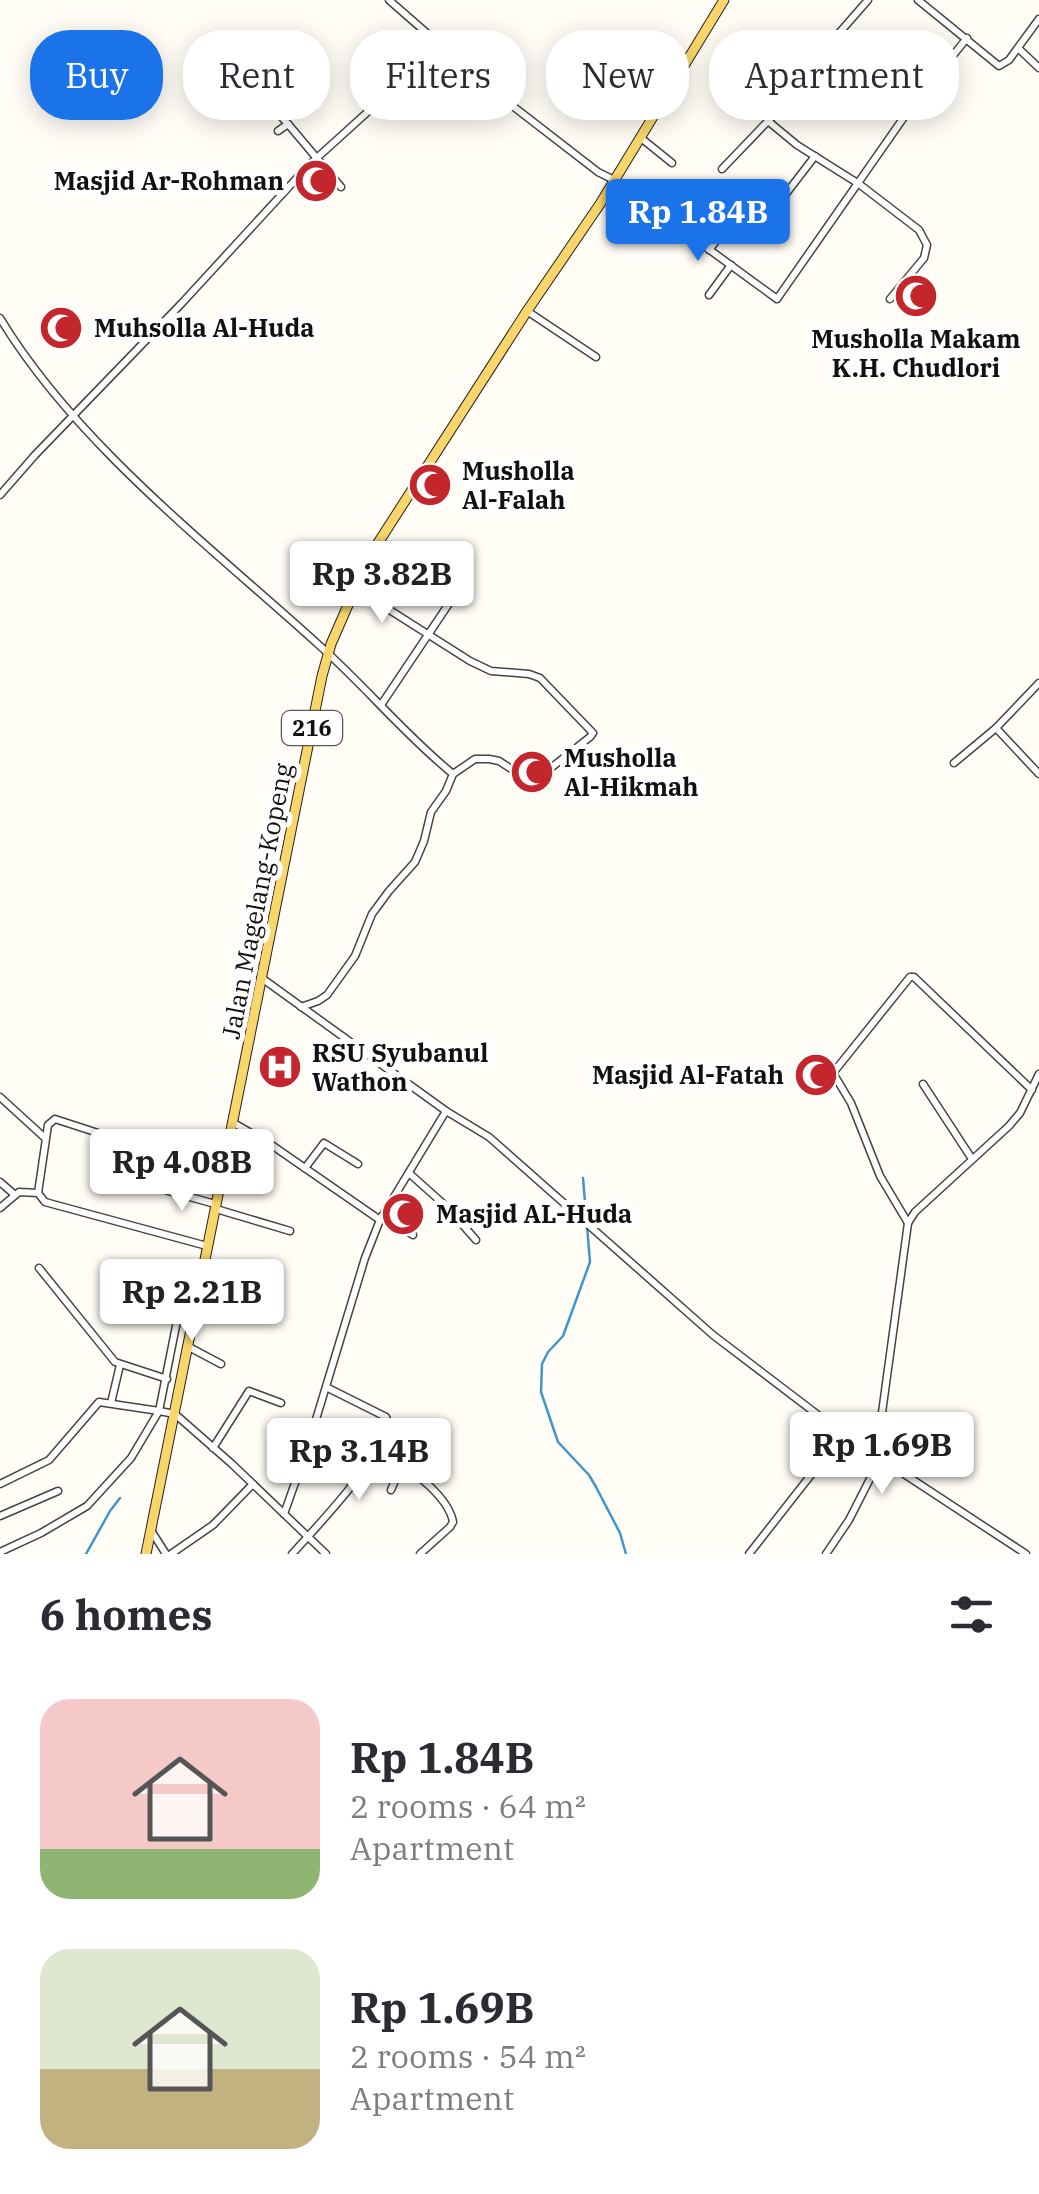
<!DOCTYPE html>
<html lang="en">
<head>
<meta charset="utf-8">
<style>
  :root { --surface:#fff; --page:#f7f7f7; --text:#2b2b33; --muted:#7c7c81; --accent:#1a73e8 }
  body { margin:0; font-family:"IBM Plex Serif",serif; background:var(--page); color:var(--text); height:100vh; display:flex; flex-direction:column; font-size:38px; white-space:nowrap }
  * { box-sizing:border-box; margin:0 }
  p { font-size:32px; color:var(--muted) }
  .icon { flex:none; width:55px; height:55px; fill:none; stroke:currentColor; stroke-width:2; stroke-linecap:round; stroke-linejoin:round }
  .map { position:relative; height:1554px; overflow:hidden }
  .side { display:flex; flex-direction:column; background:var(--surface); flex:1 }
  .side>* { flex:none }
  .top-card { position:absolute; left:30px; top:30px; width:980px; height:90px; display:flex; gap:20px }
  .price { position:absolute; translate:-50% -85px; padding:0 22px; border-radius:10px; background:#fff; color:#222; font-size:32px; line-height:65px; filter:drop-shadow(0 2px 5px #0008) }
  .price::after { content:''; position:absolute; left:50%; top:60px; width:30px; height:22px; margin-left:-15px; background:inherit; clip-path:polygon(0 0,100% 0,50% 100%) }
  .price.selected { background:var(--accent); color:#fff }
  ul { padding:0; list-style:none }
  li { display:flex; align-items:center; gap:30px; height:250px; padding:0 40px }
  li span { display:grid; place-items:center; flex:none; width:280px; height:200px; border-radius:30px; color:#555 }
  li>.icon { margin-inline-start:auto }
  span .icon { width:120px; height:120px; fill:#fffc; stroke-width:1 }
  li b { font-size:42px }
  h2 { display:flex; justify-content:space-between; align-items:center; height:120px; padding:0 40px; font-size:42px }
  .pill { padding:0 35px; border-radius:40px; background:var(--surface); box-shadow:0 5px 25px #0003; font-size:35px; line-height:90px }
  .pill.selected { background:var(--accent); color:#fff }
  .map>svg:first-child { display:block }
</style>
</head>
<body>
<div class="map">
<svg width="1039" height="1554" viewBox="0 0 1039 1554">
  <rect width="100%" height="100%" fill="#fffdf5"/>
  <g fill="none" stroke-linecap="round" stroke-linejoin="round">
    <g stroke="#3f96cf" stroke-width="2.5">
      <path d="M583 1178 590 1262 563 1336 548 1352 542 1364 541 1392 558 1442 589 1475 596 1487 620 1533 626 1554"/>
      <path d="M86 1554 110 1511 120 1498"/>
    </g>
    <g stroke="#444" stroke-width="9">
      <g id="minor">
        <path d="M389 0 492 90 598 172 614 180 777 299 909 110 967 38"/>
        <path d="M918 0 999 66 1009 60 1039 19"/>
        <path d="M826 48 868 0"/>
        <path d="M1018 48 1039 68"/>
        <path d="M263 104 274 109 288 124"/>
        <path d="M768 121 799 89 785 75"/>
        <path d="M278 131 288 124 341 187"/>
        <path d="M641 138 672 163"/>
        <path d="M722 169 768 121 797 145 859 184 919 230 927 245 924 258 890 299"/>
        <path d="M765 221 815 156"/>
        <path d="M709 250 747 202"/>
        <path d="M709 295 731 265"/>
        <path d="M527 311 596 357"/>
        <path d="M0 318C77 445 210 546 320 646 366 687 405 735 453 774"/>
        <path d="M0 495 35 455 182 303 308 166 383 98 445 48"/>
        <path d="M381 705 450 602"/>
        <path d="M996 728 1039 774"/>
        <path d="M954 763 996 728 1039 683"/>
        <path d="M263 979 446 1111 380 1220 365 1258 307 1449 284 1514"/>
        <path d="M301 1007 318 1001 327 995 355 956 372 914 389 891 415 862 424 841 431 812 446 791 453 774 475 759H489L499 761 525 778 532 779 542 775 590 737 593 733 540 678 529 674 491 671 470 661 355 588"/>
        <path d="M923 1084 972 1159"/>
        <path d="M0 1097 45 1138"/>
        <path d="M446 1111 489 1137 713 1335 843 1434 1026 1554"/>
        <path d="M232 1122 273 1146 380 1220"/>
        <path d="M305 1168 324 1143 358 1164"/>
        <path d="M410 1174 447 1207 476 1240"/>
        <path d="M0 1182 15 1195"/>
        <path d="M158 1188 215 1204"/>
        <path d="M38 1193 48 1125 55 1119 221 1173"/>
        <path d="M0 1208 19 1192 38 1193 45 1202 207 1246"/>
        <path d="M216 1209 290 1231"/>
        <path d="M382 1216 413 1235"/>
        <path d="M908 1223 880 1176 851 1103 833 1073 910 977H914L1032 1090"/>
        <path d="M204 1263 251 1273"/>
        <path d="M39 1268 115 1362 167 1379"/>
        <path d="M187 1346 221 1364"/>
        <path d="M111 1403 120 1365"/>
        <path d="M213 1448 249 1391 281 1403"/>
        <path d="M380 1448C403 1465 448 1493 453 1522L450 1527 420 1554"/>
        <path d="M0 1484 49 1460 99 1402 159 1411 181 1301"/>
        <path d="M391 1490 402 1464"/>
        <path d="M0 1516 58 1491"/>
        <path d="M152 1532 166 1554"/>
        <path d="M0 1552 41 1533 87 1506 131 1458 159 1411 175 1414 232 1464 326 1554"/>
        <path d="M171 1554 213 1525 253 1484"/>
        <path d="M292 1554C326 1517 368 1472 390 1427L386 1417 326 1387"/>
        <path d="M749 1554 843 1434"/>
        <path d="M826 1554 849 1520 874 1471 908 1223 915 1212 1009 1126 1020 1113 1039 1074"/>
      </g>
    </g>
    <g stroke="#222" stroke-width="11">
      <path id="major" d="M146 1554 322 676 331 644 369 557 527 311 600 204 724 0"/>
    </g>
    <use href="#minor" stroke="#fff" stroke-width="6"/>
    <use href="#major" stroke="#f9d66b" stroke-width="9"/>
  </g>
  <defs>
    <g id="mosque-disc" transform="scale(2.25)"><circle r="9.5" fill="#c4262e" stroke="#fff"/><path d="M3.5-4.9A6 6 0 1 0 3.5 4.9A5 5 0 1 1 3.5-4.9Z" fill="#fff"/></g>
    <g id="hospital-disc" transform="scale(2.25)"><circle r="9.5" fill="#c4262e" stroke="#fff"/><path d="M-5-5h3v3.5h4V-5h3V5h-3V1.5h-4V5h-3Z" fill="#fff"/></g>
  </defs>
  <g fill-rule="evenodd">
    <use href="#mosque-disc" x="316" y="181"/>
    <use href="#mosque-disc" x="916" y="296"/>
    <use href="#mosque-disc" x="61" y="328"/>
    <use href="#mosque-disc" x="430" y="485"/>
    <use href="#mosque-disc" x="532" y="772"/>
    <use href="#hospital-disc" x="280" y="1067"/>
    <use href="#mosque-disc" x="816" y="1075"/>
    <use href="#mosque-disc" x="403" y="1214"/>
  </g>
  <g text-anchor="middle" stroke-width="10" stroke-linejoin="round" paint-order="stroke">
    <rect fill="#fff" stroke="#585858" stroke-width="2.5" x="282" y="711" width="60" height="34" rx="8"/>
    <g font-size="22" font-weight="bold" fill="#111">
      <text x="312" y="736">216</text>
    </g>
    <g font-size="25" font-weight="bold" fill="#111" stroke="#fff" text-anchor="start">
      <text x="284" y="190" text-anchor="end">Masjid Ar-Rohman</text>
      <text x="94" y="337">Muhsolla Al-Huda</text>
      <text x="916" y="348" text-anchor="middle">Musholla Makam<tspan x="916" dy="29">K.H. Chudlori</tspan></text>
      <text x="462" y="480">Musholla<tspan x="462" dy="29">Al-Falah</tspan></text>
      <text x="564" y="767">Musholla<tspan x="564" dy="29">Al-Hikmah</tspan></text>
      <text x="312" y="1062">RSU Syubanul<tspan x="312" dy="29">Wathon</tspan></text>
      <text x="784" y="1084" text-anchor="end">Masjid Al-Fatah</text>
      <text x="436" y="1223">Masjid AL-Huda</text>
    </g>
    <g font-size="25" fill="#111" stroke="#fff">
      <text transform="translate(257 901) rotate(-79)" y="9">Jalan Magelang-Kopeng</text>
    </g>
  </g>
</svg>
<b class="price selected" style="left:698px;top:264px">Rp 1.84B</b>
<b class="price" style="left:382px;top:626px">Rp 3.82B</b>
<b class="price" style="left:182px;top:1214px">Rp 4.08B</b>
<b class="price" style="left:192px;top:1344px">Rp 2.21B</b>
<b class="price" style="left:882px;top:1497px">Rp 1.69B</b>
<b class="price" style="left:359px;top:1503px">Rp 3.14B</b>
<div class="top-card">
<a class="pill selected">Buy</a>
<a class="pill">Rent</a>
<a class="pill">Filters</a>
<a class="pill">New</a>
<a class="pill">Apartment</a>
</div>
</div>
<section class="side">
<h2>6 homes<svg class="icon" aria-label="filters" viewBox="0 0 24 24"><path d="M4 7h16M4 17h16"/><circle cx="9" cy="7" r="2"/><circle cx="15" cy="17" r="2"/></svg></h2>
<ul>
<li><span style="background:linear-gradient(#f6c9c9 75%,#8fb573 0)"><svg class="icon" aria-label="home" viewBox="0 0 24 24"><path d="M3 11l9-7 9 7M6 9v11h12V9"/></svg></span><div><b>Rp 1.84B</b><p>2 rooms · 64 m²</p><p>Apartment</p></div></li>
<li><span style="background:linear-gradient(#dfe7d0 60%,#c2b280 0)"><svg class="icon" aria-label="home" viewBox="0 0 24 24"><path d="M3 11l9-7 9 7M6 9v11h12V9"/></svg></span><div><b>Rp 1.69B</b><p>2 rooms · 54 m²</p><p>Apartment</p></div></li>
</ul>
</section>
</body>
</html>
